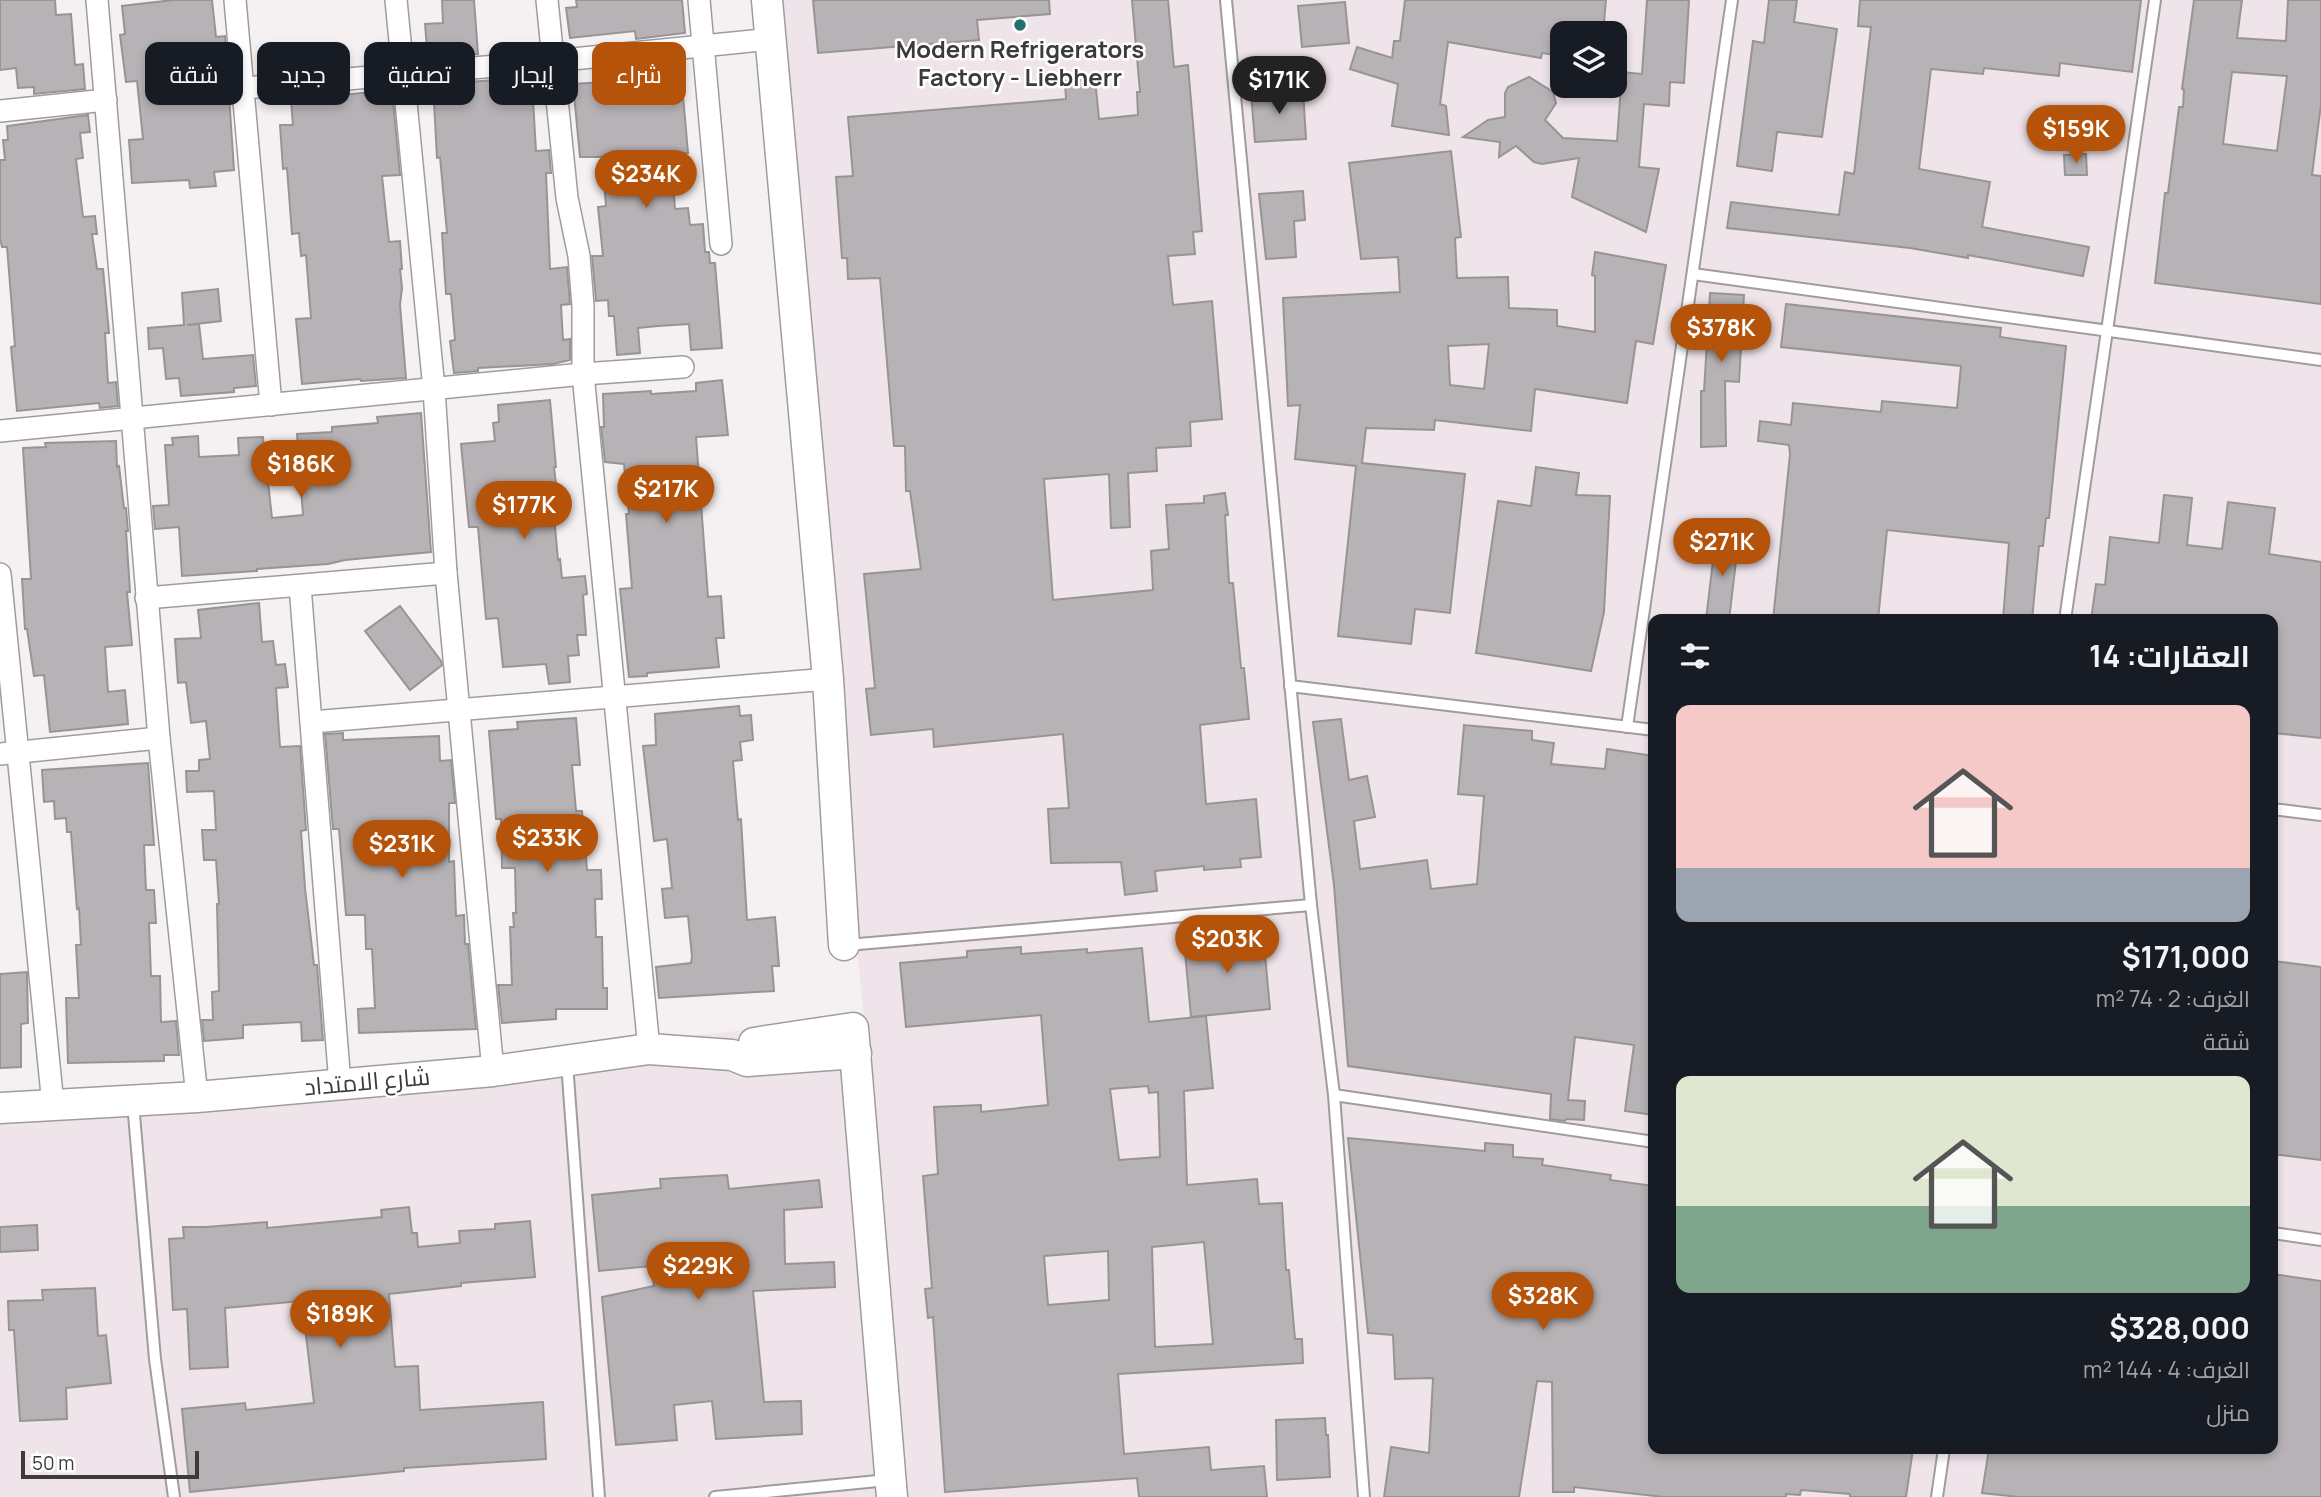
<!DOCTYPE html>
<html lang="ar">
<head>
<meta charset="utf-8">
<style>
  :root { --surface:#171b24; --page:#242831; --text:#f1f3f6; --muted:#9ea1a6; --accent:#b45309 }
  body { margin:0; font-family:Manrope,Cairo,sans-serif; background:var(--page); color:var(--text); direction:rtl; height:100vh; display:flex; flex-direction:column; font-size:26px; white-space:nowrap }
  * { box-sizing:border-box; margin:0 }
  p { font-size:23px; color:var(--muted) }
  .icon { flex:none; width:38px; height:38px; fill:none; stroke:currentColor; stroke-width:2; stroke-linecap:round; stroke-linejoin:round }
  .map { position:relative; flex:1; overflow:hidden; direction:ltr }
  .drawer { position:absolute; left:1648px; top:614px; width:630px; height:840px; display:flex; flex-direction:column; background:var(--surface); border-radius:14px; box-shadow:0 4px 10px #0003; direction:rtl }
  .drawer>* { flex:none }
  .guide { position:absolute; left:21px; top:42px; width:665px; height:63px; direction:rtl; display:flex; gap:14px }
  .controls { position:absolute; left:1550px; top:21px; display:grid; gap:14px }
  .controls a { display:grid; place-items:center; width:77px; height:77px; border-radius:14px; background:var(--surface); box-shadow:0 4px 10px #0003; font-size:35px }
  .scale { position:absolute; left:21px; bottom:18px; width:178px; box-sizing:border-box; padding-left:7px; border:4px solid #3c3b3c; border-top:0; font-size:19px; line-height:24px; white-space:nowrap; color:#3c3b3c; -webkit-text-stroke:5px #fff; paint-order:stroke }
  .price { position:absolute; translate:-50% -60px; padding:0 16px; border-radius:24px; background:var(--accent); color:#fff; font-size:23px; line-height:46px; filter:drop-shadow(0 2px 4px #0008) }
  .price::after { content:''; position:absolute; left:50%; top:42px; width:21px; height:16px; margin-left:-10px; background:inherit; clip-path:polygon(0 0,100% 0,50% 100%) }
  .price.selected { background:#222; color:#fff }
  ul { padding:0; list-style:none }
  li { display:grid; align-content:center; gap:14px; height:371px; padding:0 28px }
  li span { display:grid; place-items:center; height:217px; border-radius:14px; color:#555 }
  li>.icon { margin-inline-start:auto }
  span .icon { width:126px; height:126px; fill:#fffc; stroke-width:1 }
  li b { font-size:30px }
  h2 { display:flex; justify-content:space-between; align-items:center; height:84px; padding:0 28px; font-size:30px }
  .pill { padding:0 24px; border-radius:14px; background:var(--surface); box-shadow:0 4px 10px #0003; font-size:24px; line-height:63px }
  .pill.selected { background:var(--accent); color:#fff }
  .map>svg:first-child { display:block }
</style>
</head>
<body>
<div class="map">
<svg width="2321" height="1497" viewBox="0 0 2321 1497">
  <rect width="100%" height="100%" fill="#f5f1f3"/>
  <path fill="#efe4ea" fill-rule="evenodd" d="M760 0H2321V1497H0V1106L864 1018ZM1563 33H1615V86H1563ZM1654 620H2273V1449H1654Z"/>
  <g fill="#b7b2b5" stroke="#979496" stroke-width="2" fill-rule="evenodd">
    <path d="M0 0H55L56 15 71 14 75 65 83 64 85 89 34 94V87L18 88 16 68 0 70Z"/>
    <path d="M173 0H212L216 37 225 36 234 170 214 172 216 186 190 188 189 180 132 183 129 140 143 139 137 81 126 82 120 35 125 34 122 6Z"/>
    <path d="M442 0H474L478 54 455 56 454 48 451 47 427 48 425 24 443 23Z"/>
    <path d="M576 0H682L685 33 636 39 635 31 570 38 566 8 577 7Z"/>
    <path d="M813 0H1049L1050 14 977 20 979 40 818 53Z"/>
    <path d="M1132 0H1168L1174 67 1188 65 1202 231 1193 232 1195 254 1168 256 1173 305 1212 301 1222 419 1190 422 1191 446 1156 448 1157 471 1128 473 1130 527 1111 528 1109 474 1044 479 1053 600 1153 590 1151 551 1169 549 1166 505 1204 503V496L1225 493 1228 515H1225L1229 583H1233L1241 668H1244L1249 719 1200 725 1206 804 1256 799 1261 857 1240 859 1241 867 1204 870V866L1155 871 1157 891 1125 895 1121 862 1051 863 1048 809 1069 808 1063 734 934 747 933 729 871 735 866 689 875 688 864 574 921 569 910 491H906L905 446H894L880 278 848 279 847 258H842L836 177 853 176 848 117 1066 99 1065 81 1095 79 1099 119 1138 115 1137 92H1140Z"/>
    <path d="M1405 0H1606L1603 33H1563V56L1542 53 1541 58 1448 42 1440 104 1446 106 1449 135 1392 126 1398 84 1350 69 1357 47 1392 58 1394 41H1400Z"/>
    <path d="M1647 0H1689L1684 83 1670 82 1669 106 1644 104 1639 167 1659 169 1646 232 1572 197 1579 158 1542 164 1534 162 1516 146 1499 157 1500 142 1463 137 1488 120 1505 117V93L1508 87 1529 77 1553 92 1556 103 1545 120 1563 138 1617 141 1622 72 1642 74Z"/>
    <path d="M1769 0H1797L1794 22 1837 29 1822 137 1777 132 1772 171 1737 166 1753 41 1764 43Z"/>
    <path d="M1860 0H2141L2132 72 2060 63 2059 76 1984 68 1983 74 1931 69 1919 169 1990 182 1982 227 2089 247 2083 276 1968 255V258L1910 248 1727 228 1731 202 1839 215 1845 172 1854 174 1871 27 1858 26Z"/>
    <path d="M2194 0H2242L2237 38 2286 41 2288 0H2321V104L2312 175 2321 176V304L2155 283 2165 193H2168L2179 107H2183L2184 90 2182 89ZM2232 72 2287 76 2277 151 2223 144Z"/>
    <path d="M1345 2 1349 43 1302 47 1298 6Z"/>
    <path d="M680 61 688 153H679V158H671L675 209 688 208 690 225 703 224 705 252H709L710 263H715L722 348 691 350 689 324 658 326 638 328 640 353 617 355 614 316H609L608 300 596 301 592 256H603L598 207 606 206 602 157H580L573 84 639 80 638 66Z"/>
    <path d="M508 79V81L535 80 536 100H533L536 151 549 150 551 173H546L550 269 567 267 570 304 561 305 563 340 570 339V360L553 364 478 368V371L454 373 450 341 455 340 451 294H446L442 233H447L440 157 437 158 434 102H447L446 86 457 85 456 83Z"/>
    <path d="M392 90 400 175 382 176 389 242 400 241 402 269H400L402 288 400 305 406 378 361 381 360 379 302 384 296 319 311 318 306 255 301 256 299 233 292 234 287 168 283 169 280 125H293L291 100Z"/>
    <path d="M1303 90 1306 139 1255 142 1251 93Z"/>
    <path d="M2066 111H2089L2090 133 2067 134Z"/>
    <path d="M88 115 90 132 80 133 83 158 76 159 83 217 95 216 97 234H92L97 269H103L109 333H105L108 383 116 382 118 406 100 408 99 403 17 411 11 347 15 346 7 247H2L0 239V160H5L3 140H8L7 126Z"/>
    <path d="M1451 151 1461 237 1455 238 1457 278 1508 277 1509 308 1557 310V326L1595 332V276L1592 275 1595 252 1666 265 1653 344 1636 341 1627 403 1535 389 1531 431 1435 420 1434 430 1366 428 1362 463 1465 474 1450 613 1415 609 1411 644 1338 636 1356 466 1295 459 1300 405 1288 406 1283 298 1400 292 1398 257 1361 259 1349 163ZM1489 344 1484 389 1450 385 1448 346Z"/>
    <path d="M2086 154 2087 175H2065L2064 155Z"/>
    <path d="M1303 191 1305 220 1294 221 1296 257 1266 259 1259 194Z"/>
    <path d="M218 289 221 321 187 325 199 324 203 359 253 355 256 386 234 388V392L181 396 179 378 166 379 163 348 149 349 148 328 184 325 182 293Z"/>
    <path d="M1710 293 1744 295 1739 382 1725 381 1726 446 1701 447V391H1704Z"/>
    <path d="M1786 304 2001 328 2000 337 2066 346 2049 518H2046L2043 546H2039L2032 620H2003L2009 543 1887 530 1878 620H1773L1790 454 1789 445 1758 441 1760 421 1791 425 1793 403 1881 412 1882 401 1957 408 1961 366 1781 347Z"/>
    <path d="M722 380 728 435 696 437 708 597 721 596 724 638H716L719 667 647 673V676L629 677 620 589 632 588 626 514H629L624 464 605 462 601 427H604L603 394 651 391V394L696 391V383Z"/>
    <path d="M550 400 556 467H554L558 501H555L556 516H554L558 560 560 559 562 578 585 576 587 594 583 595 586 635H577L579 655 568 656 570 682 549 684 546 664 503 667 498 618 486 619 478 527H469L461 444 495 441 493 423 499 422 498 405Z"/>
    <path d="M421 413 431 552 345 560 328 564 257 569V571L182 576 179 527 155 529 153 506 169 505 165 445H173L172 438 198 436 199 457 239 455 238 438 263 437 272 518 303 515 297 434 332 432V427L378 423 377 417Z"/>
    <path d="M116 441 117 467 119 466 124 508H126L128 531H126L130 592H127L132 645 105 647 108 692 125 690 128 724 50 732 44 675 34 676 27 629H25L22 579H31L23 448 46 447 45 443Z"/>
    <path d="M1536 467 1579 473 1576 495 1610 496 1604 612 1591 671 1476 653 1498 501 1531 506Z"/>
    <path d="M2164 495 2192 498 2187 545 2222 549 2228 502 2275 508 2269 554 2321 562V738L2273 733V620H2091L2096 584 2105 585 2110 537 2159 543Z"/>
    <path d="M1716 535 1739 536 1729 620H1706Z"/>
    <path d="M259 603 262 642 273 641 276 665 285 664 288 687 276 688 280 747 300 746 306 830 301 831 305 888 314 965H317L323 1040 302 1041 301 1022 243 1025V1038L204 1041 202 1020H213L212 992 219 991 217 904H219L216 860H204L202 830H216L214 791 187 792 186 771H199V760L210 759 206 721 191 723 186 682 178 683 175 639 201 638 198 610Z"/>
    <path d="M400 606 441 661 442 665 410 690 365 631Z"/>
    <path d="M739 706 740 716 751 715 753 740 740 742 742 760 733 761 738 820 741 819 747 920 775 917 779 966H772L774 991 659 998 656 967 691 963 692 957 688 916 665 918 662 889 672 888 667 839 654 841 643 746 656 745 655 714Z"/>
    <path d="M576 718 580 765H572L576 811H582L587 870H601L602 899H595L596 937H602L603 988H607V1009H556V1019L502 1023 498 985H512L510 927H514L513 913H516L515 868H502L501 819H496L489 731 518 729 517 722Z"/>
    <path d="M1341 719 1349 780 1367 776 1375 817 1354 821 1360 869 1427 860 1431 889 1477 884 1484 796 1458 794 1464 725 1532 731V740L1554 743 1551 764 1605 769 1607 749 1654 756V1115L1625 1111 1634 1045 1575 1037 1568 1100 1585 1101 1584 1120 1566 1119 1565 1121 1550 1119 1551 1094 1348 1066 1334 885 1313 722Z"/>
    <path d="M343 733V740L439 736 440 761 451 760 455 803H449V862L454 861 456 916 464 915 465 944H468L476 1029 359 1033 358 1009 375 1008 372 949H366L365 915H346L339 829H333L325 734Z"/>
    <path d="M148 763 154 845H144L146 890H154L156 923H149L151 976H160L161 1022 176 1021 179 1055H164V1061L68 1063 66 998H79L76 945H81L79 908 77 909 71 832H67L66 818 55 819 54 801 44 802 42 770Z"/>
    <path d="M1263 933 1270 1009 1191 1017 1184 941Z"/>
    <path d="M1021 947V954L1087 949V953L1142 948 1149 1022 1206 1016 1213 1088 1184 1091 1187 1185 1257 1179 1259 1204 1282 1203 1286 1270H1289L1295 1339H1302L1303 1363 1118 1374 1124 1454 1209 1447 1211 1470 1264 1466 1267 1497H1139L1137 1478 945 1492 933 1317 928 1318 925 1289 932 1288 923 1176 938 1174 934 1107 981 1105V1112L1048 1105 1041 1015 906 1027 900 963 967 957V951ZM1148 1086 1149 1093 1158 1092 1160 1157 1119 1160 1110 1089ZM1204 1242 1213 1344 1155 1347 1152 1247ZM1108 1251 1109 1300 1048 1305 1044 1256Z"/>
    <path d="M2273 961 2321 967V1160L2273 1154Z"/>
    <path d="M27 972 28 1023 21 1024V1067L0 1068V974Z"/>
    <path d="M1348 1138 1485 1151V1143L1513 1145V1157L1543 1159 1542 1165 1611 1175 1610 1180 1654 1186V1449H1833L1856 1451V1449H1913L1906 1497H1850V1494L1801 1490 1800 1495 1786 1494V1497H1664L1574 1487V1492H1553L1552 1382 1537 1381 1519 1497H1384L1391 1447 1429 1453 1433 1378 1395 1379 1393 1335 1368 1333Z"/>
    <path d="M727 1175 729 1189 819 1180 822 1207 784 1210 785 1264 834 1262 835 1287 753 1291 764 1402 801 1401 802 1434 716 1439 712 1401 674 1405 677 1440 616 1445 602 1297 654 1286 651 1266 599 1271 592 1195 661 1188 660 1179Z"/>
    <path d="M409 1207 412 1233H417L418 1247 460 1243 459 1231 495 1229V1224L530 1221 535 1277 461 1283V1286L389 1294 395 1367 418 1366 420 1410 543 1402 546 1459 404 1468V1471L190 1492 182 1409 245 1403 246 1410 314 1403 302 1301 225 1308 228 1367 190 1369 187 1309 173 1310 169 1239 184 1238 183 1227H206L267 1222V1228L382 1217 381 1210Z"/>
    <path d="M37 1225 38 1250 0 1252V1227Z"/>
    <path d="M2273 1274 2321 1281V1497H2019L1982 1493 1989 1449H2273Z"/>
    <path d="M95 1288 98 1336 106 1335 111 1383 66 1388 67 1419 20 1421 14 1330H9L8 1301 43 1300 42 1290Z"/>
    <path d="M1325 1418 1326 1435H1328L1330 1477 1277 1480 1276 1420Z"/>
  </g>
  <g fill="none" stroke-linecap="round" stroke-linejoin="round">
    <g stroke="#a09c9e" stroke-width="14">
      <g id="lane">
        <path d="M1226 0 1311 905 1334 1095 1364 1497"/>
        <path d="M1693 274 2321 360"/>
        <path d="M2065 620 2155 0"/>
        <path d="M1290 686 1654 730"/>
        <path d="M1627 727 1732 0"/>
        <path d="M2273 809 2321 815"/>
        <path d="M847 945 1311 905"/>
        <path d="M567 1063 599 1497"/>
        <path d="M1334 1095 1654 1142"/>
        <path d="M133 1103 155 1359 174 1497"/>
        <path d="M2273 1233 2321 1240"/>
        <path d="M715 1497 888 1480"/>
        <path d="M1937 1497 1944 1449"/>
      </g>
    </g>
    <g stroke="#a09c9e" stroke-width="24">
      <g id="street">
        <path d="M97 0 159 738 197 1097"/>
        <path d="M235 0 271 405"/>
        <path d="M396 0 434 389 446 573 493 1071"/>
        <path d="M547 0 567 198 579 256 583 306V374L649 1049"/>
        <path d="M699 0 721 244"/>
        <path d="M244 88 553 61 771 39"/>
        <path d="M0 111 106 100"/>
        <path d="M0 431 583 374 683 367"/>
        <path d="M0 574 53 1105"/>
        <path d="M300 586 340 1084"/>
        <path d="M146 598 446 573"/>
        <path d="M312 722 828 679"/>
        <path d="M0 754 159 738"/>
      </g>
    </g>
    <g stroke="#a09c9e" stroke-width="33">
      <g id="secondary">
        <path d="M767 0 828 679 844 945"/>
        <path d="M754 1043 853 1028 892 1497"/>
        <path d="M0 1108 197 1097 493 1071 649 1049 732 1055 747 1061 856 1053"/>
      </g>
    </g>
    <use href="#lane" stroke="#fff" stroke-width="10"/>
    <use href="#street" stroke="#fff" stroke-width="21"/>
    <use href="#secondary" stroke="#fff" stroke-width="30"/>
  </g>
  <circle fill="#236f6d" stroke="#fff" stroke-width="2.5" cx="1020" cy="25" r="7"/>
  <g text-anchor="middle" stroke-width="5" stroke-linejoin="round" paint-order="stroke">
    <g font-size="24" font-weight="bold" fill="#3c3b3c" stroke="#fff">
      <text x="1020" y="58">Modern Refrigerators<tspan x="1020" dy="28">Factory - Liebherr</tspan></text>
    </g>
    <g font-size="24" fill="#3c3b3c" stroke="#fff">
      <text transform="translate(367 1082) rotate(-5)" y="8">شارع الامتداد</text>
    </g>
  </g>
</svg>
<div class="controls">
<a><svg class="icon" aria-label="layers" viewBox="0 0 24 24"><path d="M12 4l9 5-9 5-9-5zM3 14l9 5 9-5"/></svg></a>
</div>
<div class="scale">50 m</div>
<b class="price selected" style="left:1279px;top:116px">$171K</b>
<b class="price" style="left:2076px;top:165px">$159K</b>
<b class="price" style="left:646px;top:210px">$234K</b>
<b class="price" style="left:1721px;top:364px">$378K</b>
<b class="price" style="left:301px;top:500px">$186K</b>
<b class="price" style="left:666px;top:525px">$217K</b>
<b class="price" style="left:524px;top:541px">$177K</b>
<b class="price" style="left:1722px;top:578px">$271K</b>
<b class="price" style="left:547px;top:874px">$233K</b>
<b class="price" style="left:402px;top:880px">$231K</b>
<b class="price" style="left:1227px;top:975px">$203K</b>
<b class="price" style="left:698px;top:1302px">$229K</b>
<b class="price" style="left:1543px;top:1332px">$328K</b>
<b class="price" style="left:340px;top:1350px">$189K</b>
<div class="guide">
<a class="pill selected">شراء</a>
<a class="pill">إيجار</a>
<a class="pill">تصفية</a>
<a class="pill">جديد</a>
<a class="pill">شقة</a>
</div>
<section class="drawer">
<h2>العقارات: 14<svg class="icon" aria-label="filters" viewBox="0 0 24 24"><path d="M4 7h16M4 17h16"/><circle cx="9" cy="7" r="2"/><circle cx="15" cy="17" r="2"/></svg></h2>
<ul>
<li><span style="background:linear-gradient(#f6c9c9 75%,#9aa5b1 0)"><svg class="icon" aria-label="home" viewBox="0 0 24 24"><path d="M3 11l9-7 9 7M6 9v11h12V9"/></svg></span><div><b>$171,000</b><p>الغرف: 2 · 74 m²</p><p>شقة</p></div></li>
<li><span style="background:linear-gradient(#dfe7d0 60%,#7fa58c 0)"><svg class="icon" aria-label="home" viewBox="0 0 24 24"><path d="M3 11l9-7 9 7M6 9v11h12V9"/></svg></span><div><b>$328,000</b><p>الغرف: 4 · 144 m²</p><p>منزل</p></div></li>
</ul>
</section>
</div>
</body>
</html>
